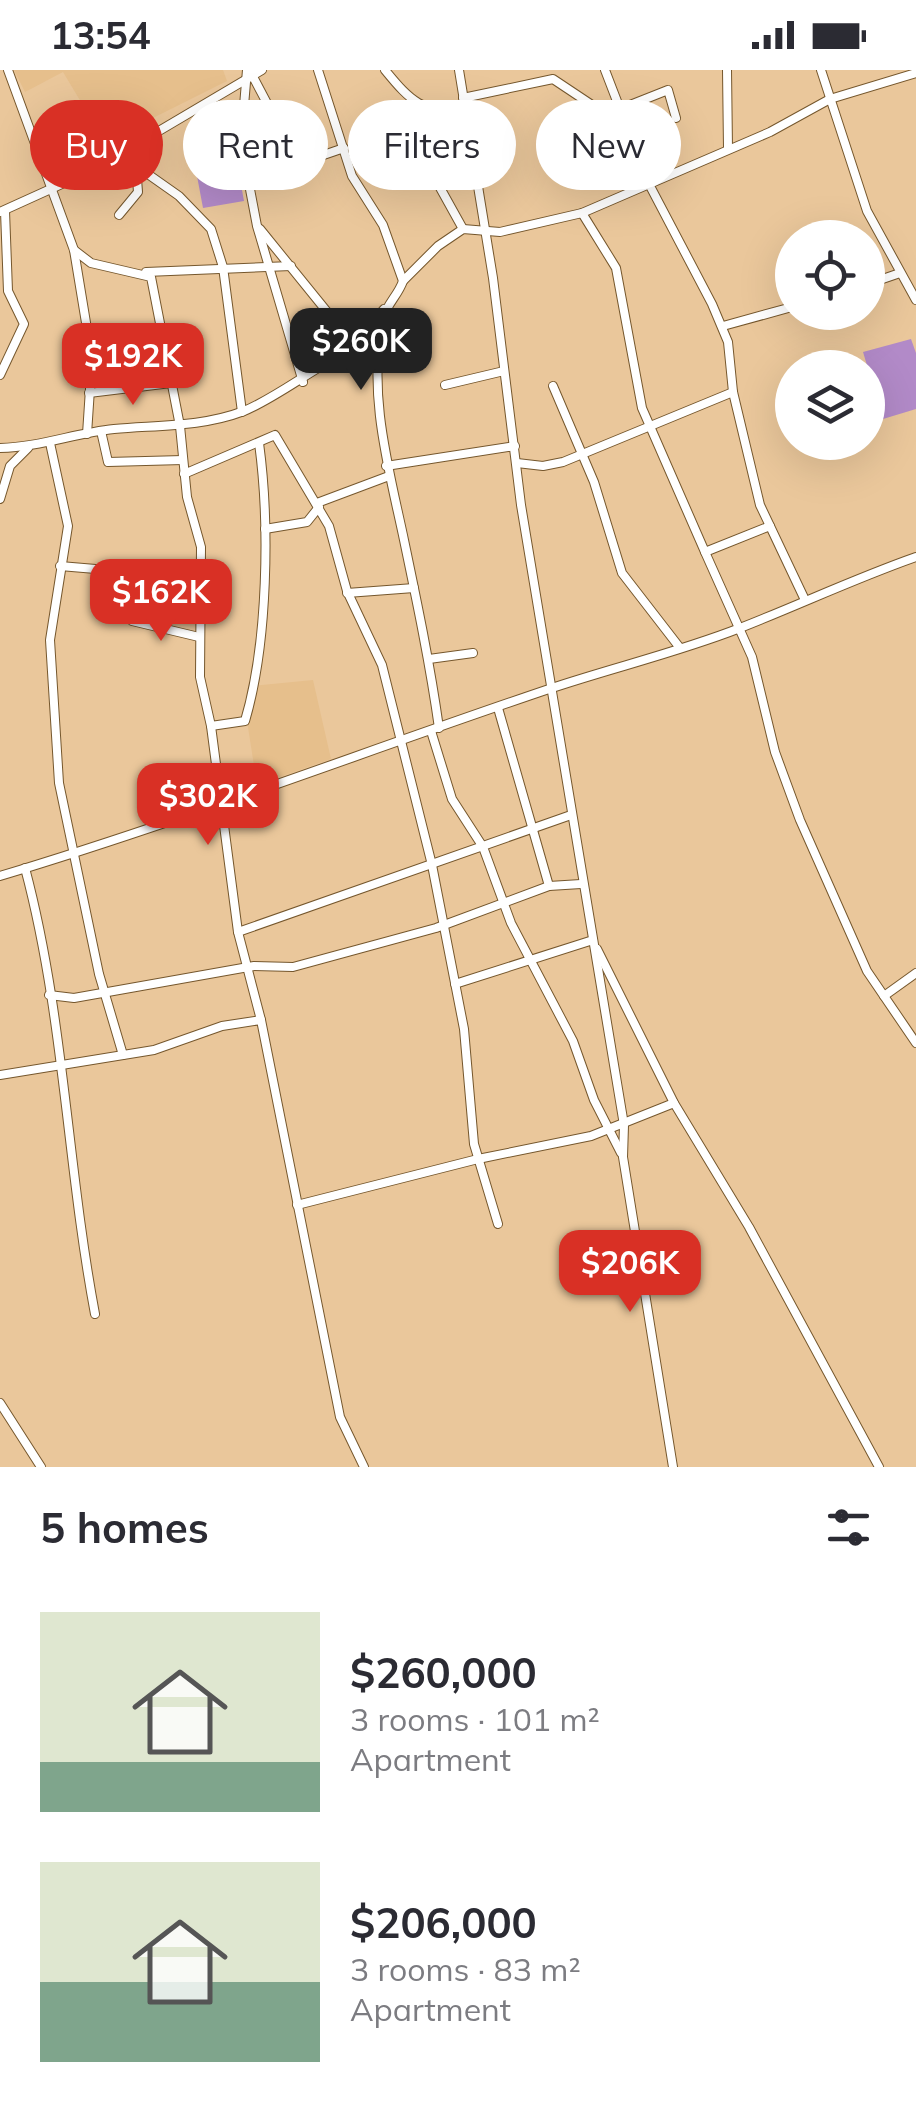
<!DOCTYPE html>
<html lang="en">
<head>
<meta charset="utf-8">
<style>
  :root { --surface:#fff; --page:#f2f2f3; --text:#2b2b33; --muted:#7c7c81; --accent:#d93025 }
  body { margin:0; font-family:Mulish,sans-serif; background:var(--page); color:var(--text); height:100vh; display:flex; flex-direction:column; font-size:38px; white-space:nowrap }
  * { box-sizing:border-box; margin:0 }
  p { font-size:32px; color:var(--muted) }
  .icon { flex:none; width:55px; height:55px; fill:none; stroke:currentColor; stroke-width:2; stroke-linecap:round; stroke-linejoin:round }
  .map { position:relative; height:1397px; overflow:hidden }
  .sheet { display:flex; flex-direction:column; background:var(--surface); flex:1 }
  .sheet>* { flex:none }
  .top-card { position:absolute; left:30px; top:30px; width:858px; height:90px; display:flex; gap:20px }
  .fabs { position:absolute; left:775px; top:150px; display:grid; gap:20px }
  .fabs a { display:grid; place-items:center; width:110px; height:110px; border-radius:50%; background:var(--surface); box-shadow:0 10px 40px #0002; font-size:50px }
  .price { position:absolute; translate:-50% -85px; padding:0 22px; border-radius:20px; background:var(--accent); color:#fff; font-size:32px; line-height:65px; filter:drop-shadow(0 2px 5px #0008) }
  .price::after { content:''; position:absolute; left:50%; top:60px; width:30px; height:22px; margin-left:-15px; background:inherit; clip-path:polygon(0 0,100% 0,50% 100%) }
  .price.current { background:#222; color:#fff }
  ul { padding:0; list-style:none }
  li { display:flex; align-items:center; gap:30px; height:250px; padding:0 40px }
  li span { display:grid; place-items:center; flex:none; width:280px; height:200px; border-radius:0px; color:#555 }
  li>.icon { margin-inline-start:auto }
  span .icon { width:120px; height:120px; fill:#fffc; stroke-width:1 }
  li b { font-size:42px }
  h2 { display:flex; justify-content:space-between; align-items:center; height:120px; padding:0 40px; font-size:42px }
  .tag { padding:0 35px; border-radius:45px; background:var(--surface); box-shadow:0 10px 40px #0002; font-size:35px; line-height:90px }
  .tag.current { background:var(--accent); color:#fff }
  .status { display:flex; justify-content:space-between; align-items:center; height:70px; padding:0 50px; background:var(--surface); direction:ltr }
  .status svg { height:28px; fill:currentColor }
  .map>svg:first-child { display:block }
</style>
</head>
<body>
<div class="status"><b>13:54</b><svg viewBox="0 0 49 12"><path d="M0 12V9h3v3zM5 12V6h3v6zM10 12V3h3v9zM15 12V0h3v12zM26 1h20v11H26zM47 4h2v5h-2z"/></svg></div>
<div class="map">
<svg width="916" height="1397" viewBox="0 0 916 1397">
  <rect width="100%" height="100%" fill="#eac79b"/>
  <g fill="#e6bf8c">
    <path d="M14 0H223L227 11 105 72 63 2 25 22Z"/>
    <path d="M313 610 331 689 257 715 247 651 251 616Z"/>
  </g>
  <g fill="#b28ac8">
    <path d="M233 71 244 131 203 138 192 79Z"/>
    <path d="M911 269 916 283V339L883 349 863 282Z"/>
  </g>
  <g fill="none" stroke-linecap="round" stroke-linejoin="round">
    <g stroke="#75572d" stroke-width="10">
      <g id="minor">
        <path d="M8 0 74 180 92 289 87 364"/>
        <path d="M247 0 241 72 257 156 303 312"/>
        <path d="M318 0 352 106 383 155 403 211C398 226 386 234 383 250 367 323 389 399 404 470 417 532 430 594 439 658"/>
        <path d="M385 0C412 33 421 41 465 43"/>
        <path d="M459 0 493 208 521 435 624 1055 623 1087 673 1397"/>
        <path d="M605 0 620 39 668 20 676 48"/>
        <path d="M727 0 728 78"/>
        <path d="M821 0 867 141 916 230"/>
        <path d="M250 1 278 54 309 90 344 78"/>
        <path d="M463 28 553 9 595 37 629 76 712 234 728 272 733 322 760 435 805 530"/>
        <path d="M424 38 438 114 463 159"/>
        <path d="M44 95 81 102 135 95 179 126 211 159 223 197 242 342"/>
        <path d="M98 97 262 0"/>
        <path d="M0 142 86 103"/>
        <path d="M582 143 616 198 642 338 705 482 770 456"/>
        <path d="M119 145 138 122 136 96"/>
        <path d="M260 159 354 275 384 239"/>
        <path d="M74 180 91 193 151 207 180 356 187 427 201 477 200 607 211 656 238 862 261 950 340 1347 364 1397"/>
        <path d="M146 202 291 196"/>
        <path d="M403 211 438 176 463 159 500 162 582 143 770 62 830 29 916 3"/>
        <path d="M868 214 900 203"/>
        <path d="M723 256 792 237"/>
        <path d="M0 305 24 254 8 221 5 141"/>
        <path d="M445 315 504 301"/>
        <path d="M553 316 594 412 622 503 680 578"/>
        <path d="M89 323 171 313"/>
        <path d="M101 361 108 392 183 390"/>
        <path d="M50 373 68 456 50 570 59 713 99 904 123 985"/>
        <path d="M0 378C40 377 75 363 114 359 158 355 202 357 244 341 286 324 342 274 380 272"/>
        <path d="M517 393 543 396 563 392 733 322"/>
        <path d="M386 396 515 376"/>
        <path d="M184 404 275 365 329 456 347 521 382 595 432 795 464 959 474 1074 498 1154"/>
        <path d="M0 429 10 396 28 378"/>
        <path d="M317 433 389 406"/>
        <path d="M265 459 307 452 319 437"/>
        <path d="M705 482 752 587 775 682 800 750 867 901 916 973"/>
        <path d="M60 496 202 508"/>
        <path d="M347 523 414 518"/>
        <path d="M132 551 199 567"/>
        <path d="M429 589 473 583"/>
        <path d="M498 638 549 816"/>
        <path d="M211 656 245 651C268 573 270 454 259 373"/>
        <path d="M431 661 452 729 483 777 511 853 573 971 594 1030 621 1083"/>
        <path d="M25 798C64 944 67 1096 95 1244"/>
        <path d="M0 806C186 750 368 680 552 618 615 597 679 582 740 558 799 535 856 508 916 487"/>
        <path d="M238 862 571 745"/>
        <path d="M597 879 674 1033 749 1157 879 1397"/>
        <path d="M455 914 593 870"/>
        <path d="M49 925 74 928 254 896 293 897 436 858 549 816 581 814"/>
        <path d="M884 926 916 903"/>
        <path d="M0 1005 154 980 222 956 261 950"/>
        <path d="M297 1135 478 1089 591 1066 674 1033"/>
        <path d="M0 1333 41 1397"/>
      </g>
    </g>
    <use href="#minor" stroke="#fff" stroke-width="8"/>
  </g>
</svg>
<div class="fabs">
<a><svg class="icon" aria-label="locate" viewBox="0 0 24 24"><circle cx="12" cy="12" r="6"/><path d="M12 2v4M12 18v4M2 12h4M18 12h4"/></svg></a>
<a><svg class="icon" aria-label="layers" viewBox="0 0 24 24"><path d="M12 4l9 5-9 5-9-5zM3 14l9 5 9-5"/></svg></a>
</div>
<b class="price current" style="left:361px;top:323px">$260K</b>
<b class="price" style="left:133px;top:338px">$192K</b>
<b class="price" style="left:161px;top:574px">$162K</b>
<b class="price" style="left:208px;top:778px">$302K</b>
<b class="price" style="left:630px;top:1245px">$206K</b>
<div class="top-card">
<a class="tag current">Buy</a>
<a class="tag">Rent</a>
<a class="tag">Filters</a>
<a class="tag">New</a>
</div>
</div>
<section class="sheet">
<h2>5 homes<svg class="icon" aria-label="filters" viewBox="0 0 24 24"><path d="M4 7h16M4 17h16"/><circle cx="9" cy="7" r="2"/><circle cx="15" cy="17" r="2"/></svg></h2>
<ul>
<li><span style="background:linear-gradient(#dfe7d0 75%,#7fa58c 0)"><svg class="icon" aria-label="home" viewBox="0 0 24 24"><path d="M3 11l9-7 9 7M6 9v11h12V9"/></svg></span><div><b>$260,000</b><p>3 rooms · 101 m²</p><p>Apartment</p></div></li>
<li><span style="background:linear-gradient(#dfe7d0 60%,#7fa58c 0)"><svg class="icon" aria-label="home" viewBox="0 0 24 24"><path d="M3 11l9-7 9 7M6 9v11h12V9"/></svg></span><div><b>$206,000</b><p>3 rooms · 83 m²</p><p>Apartment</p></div></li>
</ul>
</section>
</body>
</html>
